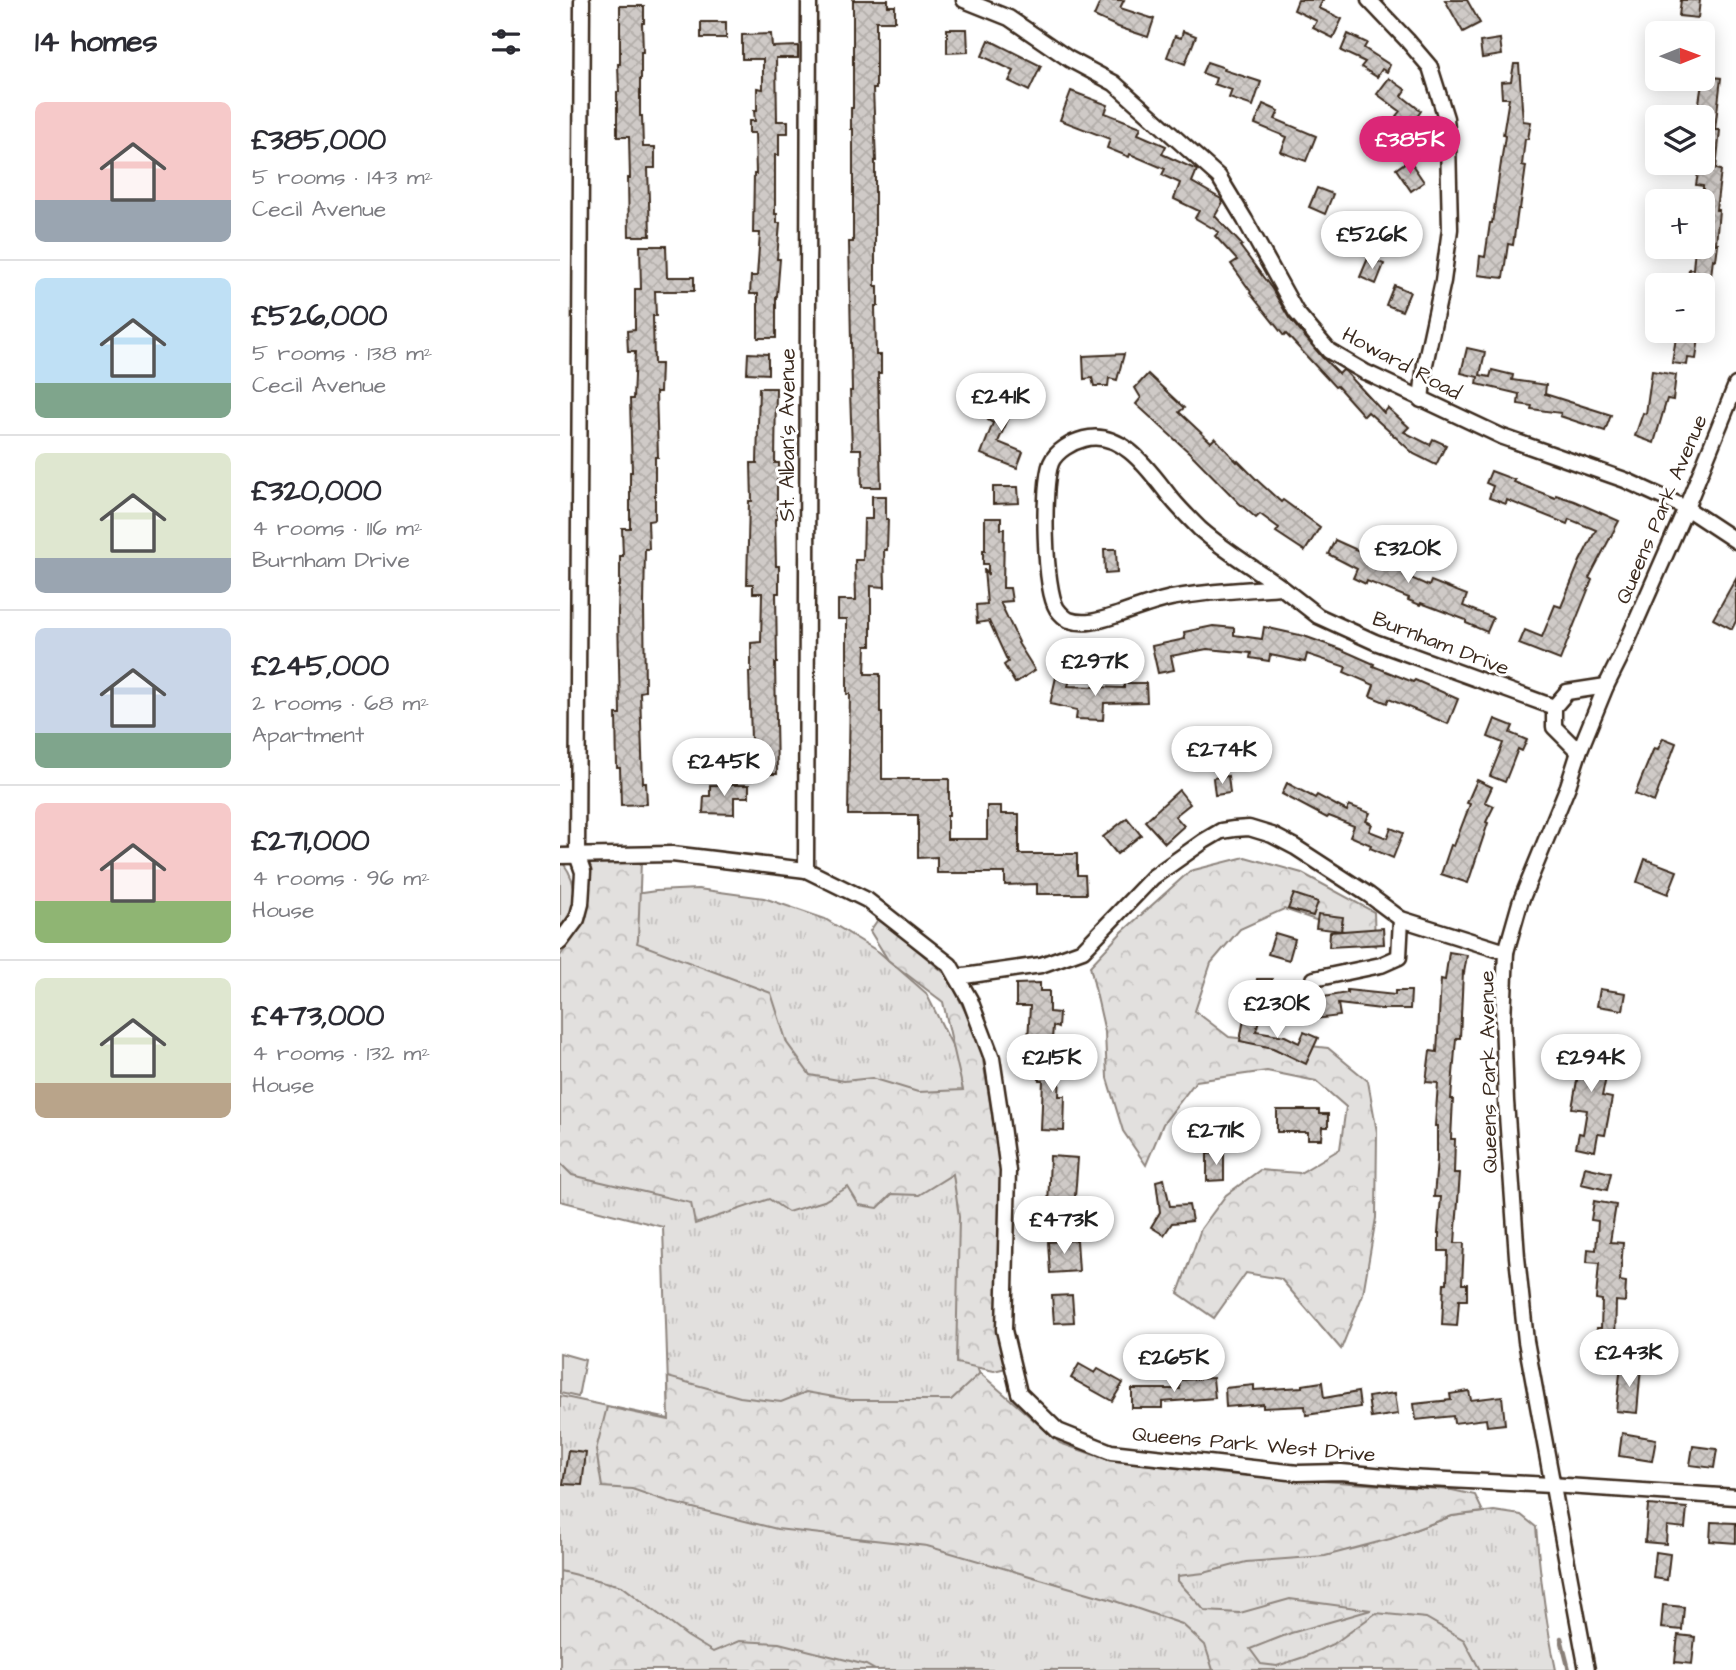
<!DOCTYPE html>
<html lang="en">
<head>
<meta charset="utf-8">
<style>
  :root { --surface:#fff; --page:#f7f7f7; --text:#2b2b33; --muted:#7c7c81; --line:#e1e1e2; --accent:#db2777 }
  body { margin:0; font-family:"Architects Daughter",sans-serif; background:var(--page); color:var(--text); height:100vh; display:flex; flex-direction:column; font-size:26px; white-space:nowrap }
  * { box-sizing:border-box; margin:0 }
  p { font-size:23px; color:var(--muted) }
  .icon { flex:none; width:38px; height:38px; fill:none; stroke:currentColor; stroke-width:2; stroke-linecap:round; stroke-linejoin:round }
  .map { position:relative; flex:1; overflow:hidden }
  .details { display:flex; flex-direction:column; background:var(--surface); width:560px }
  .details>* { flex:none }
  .needle { width:46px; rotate:89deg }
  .controls { position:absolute; left:1085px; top:21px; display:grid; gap:14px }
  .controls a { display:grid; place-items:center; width:70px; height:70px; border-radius:10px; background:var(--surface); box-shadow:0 4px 18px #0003; font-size:35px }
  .price { position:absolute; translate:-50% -60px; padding:0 16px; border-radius:24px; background:#fff; color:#222; font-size:23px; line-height:46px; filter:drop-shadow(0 2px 4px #0008) }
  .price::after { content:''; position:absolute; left:50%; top:42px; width:21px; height:16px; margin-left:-10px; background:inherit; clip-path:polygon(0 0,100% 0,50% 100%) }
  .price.current { background:var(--accent); color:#fff }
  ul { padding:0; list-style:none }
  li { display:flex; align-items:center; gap:21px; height:175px; padding:0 35px }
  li+li { border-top:2px solid var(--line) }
  li span { display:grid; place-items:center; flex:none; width:196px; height:140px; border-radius:10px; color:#555 }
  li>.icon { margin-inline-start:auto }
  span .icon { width:84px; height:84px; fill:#fffc; stroke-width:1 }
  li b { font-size:30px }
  h2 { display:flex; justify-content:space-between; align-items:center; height:84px; padding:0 35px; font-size:30px }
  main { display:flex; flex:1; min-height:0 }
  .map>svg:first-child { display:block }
</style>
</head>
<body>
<main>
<section class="details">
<h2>14 homes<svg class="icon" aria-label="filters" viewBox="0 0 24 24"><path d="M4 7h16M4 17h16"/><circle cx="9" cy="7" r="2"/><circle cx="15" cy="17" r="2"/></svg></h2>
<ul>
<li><span style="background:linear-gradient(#f6c9c9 70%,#9aa5b1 0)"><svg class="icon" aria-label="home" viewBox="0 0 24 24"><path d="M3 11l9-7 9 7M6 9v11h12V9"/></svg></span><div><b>£385,000</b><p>5 rooms · 143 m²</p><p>Cecil Avenue</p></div></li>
<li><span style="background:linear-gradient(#bfe0f5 75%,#7fa58c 0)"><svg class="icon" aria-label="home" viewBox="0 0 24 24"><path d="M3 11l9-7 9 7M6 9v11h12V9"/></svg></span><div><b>£526,000</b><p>5 rooms · 138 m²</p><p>Cecil Avenue</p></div></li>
<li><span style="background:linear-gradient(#dfe7d0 75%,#9aa5b1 0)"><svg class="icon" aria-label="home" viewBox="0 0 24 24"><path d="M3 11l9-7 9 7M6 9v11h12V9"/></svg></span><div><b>£320,000</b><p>4 rooms · 116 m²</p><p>Burnham Drive</p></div></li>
<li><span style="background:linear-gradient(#c9d6e8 75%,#7fa58c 0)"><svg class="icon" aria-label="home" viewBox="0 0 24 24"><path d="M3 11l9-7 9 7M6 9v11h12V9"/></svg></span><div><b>£245,000</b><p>2 rooms · 68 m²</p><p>Apartment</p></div></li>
<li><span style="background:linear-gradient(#f6c9c9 70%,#8fb573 0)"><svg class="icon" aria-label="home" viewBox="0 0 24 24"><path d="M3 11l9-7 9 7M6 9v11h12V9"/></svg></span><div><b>£271,000</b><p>4 rooms · 96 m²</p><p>House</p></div></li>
<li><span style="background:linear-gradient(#dfe7d0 75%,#b9a48a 0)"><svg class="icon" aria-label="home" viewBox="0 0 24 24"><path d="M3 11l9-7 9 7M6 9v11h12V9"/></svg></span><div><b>£473,000</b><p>4 rooms · 132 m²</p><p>House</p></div></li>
</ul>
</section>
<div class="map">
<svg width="1176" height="1670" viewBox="0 0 1176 1670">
  <defs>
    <pattern id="grass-tufts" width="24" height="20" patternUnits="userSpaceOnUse" patternTransform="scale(1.75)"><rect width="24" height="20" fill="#e2e0de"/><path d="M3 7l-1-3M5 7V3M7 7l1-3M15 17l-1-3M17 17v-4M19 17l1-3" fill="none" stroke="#c3c0be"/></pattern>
    <pattern id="forest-crowns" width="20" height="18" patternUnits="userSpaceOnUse" patternTransform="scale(1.75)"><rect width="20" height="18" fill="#e2e0de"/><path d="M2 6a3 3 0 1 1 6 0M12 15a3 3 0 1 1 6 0" fill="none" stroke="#c3c0be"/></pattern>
    <pattern id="building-cross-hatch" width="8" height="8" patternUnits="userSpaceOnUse" patternTransform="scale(1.75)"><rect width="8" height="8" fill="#cfcac7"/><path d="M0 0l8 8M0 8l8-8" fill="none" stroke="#b3aeaa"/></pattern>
  </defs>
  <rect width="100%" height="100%" fill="#fff"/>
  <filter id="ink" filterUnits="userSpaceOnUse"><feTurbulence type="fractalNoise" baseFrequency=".0143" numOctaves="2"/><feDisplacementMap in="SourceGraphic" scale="14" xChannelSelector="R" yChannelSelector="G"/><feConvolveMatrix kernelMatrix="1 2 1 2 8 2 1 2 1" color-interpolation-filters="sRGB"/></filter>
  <g filter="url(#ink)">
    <path fill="url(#grass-tufts)" stroke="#8e857e" stroke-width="2" d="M138 889 204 898 265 919 319 952 366 993 398 1057 412 1152V1352L433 1413 459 1455 830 1539 892 1516 934 1511 961 1515 976 1527C980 1575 986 1623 996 1670H0V1396L109 1419 103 1227 0 1201V1050L61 896 96 891Z"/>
    <g fill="url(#forest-crowns)" stroke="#8e857e" stroke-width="2">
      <path d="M685 857 742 873 814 912 815 946 773 926 724 909 680 929 651 963 635 1011 669 1037 768 1048 808 1081 817 1132 816 1218 803 1294 781 1349 721 1279 686 1273 654 1318 618 1293 641 1229 666 1195 700 1170 740 1173 780 1149 786 1107 756 1081 707 1071 636 1081 603 1124 586 1165 563 1131 547 1078 545 1032 530 966 561 933 630 871Z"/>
      <path d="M26 861H81L78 939 77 943 211 993 227 1043 250 1075 284 1081 312 1078 358 1092 403 1090 383 1002 328 960 310 931 319 918 388 976 420 1042 441 1170 446 1368 434 1371 396 1363 399 1217 393 1174 359 1195 332 1194 318 1208 299 1205 288 1187 264 1201 228 1212 209 1199 135 1224 131 1203 12 1175 0 1163V956L27 917Z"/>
      <path d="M420 1373 500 1443 549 1460 664 1474 892 1490 915 1495 923 1512 892 1516 830 1539 765 1556 686 1562 644 1573 618 1576V1581L645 1611 680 1613 730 1599 811 1610 731 1633 690 1649 701 1664 717 1666 744 1657 775 1643 816 1613 866 1618 904 1640 920 1670H653L645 1645 622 1624 549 1599 367 1546 217 1529 113 1503 72 1489 42 1487 36 1450 47 1407 109 1420 108 1377 180 1397 221 1402 246 1392 291 1400H391Z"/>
      <path d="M0 1571 62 1586 127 1636 153 1652 179 1641 219 1643 306 1665 315 1670H0Z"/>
    </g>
    <g fill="#e2e0de" stroke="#8e857e" stroke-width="2">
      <path d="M0 863H3C19 884 18 908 0 927Z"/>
      <path d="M0 1353 25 1360 18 1397 0 1393Z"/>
    </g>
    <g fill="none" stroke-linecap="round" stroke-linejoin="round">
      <path stroke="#887e77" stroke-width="4.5" d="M1001 1638 1009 1670"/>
    </g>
    <g fill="url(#building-cross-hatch)" stroke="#3b2a1e" stroke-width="2">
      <path d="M293 0H328V6H335V21H316V89H313L316 161H315V286H318V306H315L316 355H321V373H318L321 487H302L301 449H292L290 391H292L289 242H293V129H291V108H293Z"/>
      <path d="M541 0H564L560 8 594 19 588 37 558 27 534 16Z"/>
      <path d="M738 0H763L759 8 782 19 773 38 753 28 757 21 734 10Z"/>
      <path d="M885 0H907L920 23 903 32Z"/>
      <path d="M1121 0H1140L1138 18 1119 16Z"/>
      <path d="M60 6H84V23H82L83 52H81V79H80V116H82L83 147H95V168H88L90 236H69L68 178H70L69 137H57V92H59L58 64H60Z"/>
      <rect x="141" y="22" width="25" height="16"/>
      <path d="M387 29H407L408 52 387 53Z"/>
      <path d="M623 31 636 36 625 64 607 57 615 36 621 38Z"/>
      <path d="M211 34 212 47 238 46V58H216L217 121H228V133H219V155H215V214H217V223H220L217 259H220L217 296H216V338H198V294H190L191 276H197L200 233H193L194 174H196L195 133H189V121H195L194 111H197V88L203 89V59H182V35Z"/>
      <path d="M788 34 807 43 804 48 830 65 827 72 822 69 817 77 801 67 805 62 781 51Z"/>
      <path d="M940 39 942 55 922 58 920 42Z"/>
      <path d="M429 40 481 66 469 91 449 81 454 71 422 56Z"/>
      <path d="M647 62 665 68 664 70 701 82 693 106 669 98 672 90 654 84 656 78 642 73Z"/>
      <path d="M954 64H959L963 121 971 122 968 139H965L962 165 966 166 960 209H958L953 245 948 244 943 278 918 275 920 256 925 257 930 223H932L945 136 943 135 949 98H942L941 82 951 81Z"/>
      <path d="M1143 76 1161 78 1155 130H1160L1156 169 1161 170 1156 210H1159L1156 244H1158L1156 260 1153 259 1150 285H1127L1129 269H1133L1135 247H1143V186L1136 185 1139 167H1143L1144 117 1137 116Z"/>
      <path d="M829 78 846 90 842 96 861 111 850 127 836 116 840 111 817 94Z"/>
      <path d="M511 91 548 105 545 113 581 127 578 134 606 146 602 154 637 170 632 182 661 199 663 202 655 216 682 245 680 246 712 289 729 318 762 357 779 374 783 370 786 372 824 413 828 408 849 427 844 432 870 445 873 439 886 445 876 465 854 454 808 412 804 416 777 386 775 387 726 334 724 336 690 293 691 292 671 264 677 260 655 236 659 232 635 218 639 211 614 199 620 183 602 175 605 169 570 154 569 157 547 148 550 139 500 120Z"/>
      <path d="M703 104 719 111 715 119 756 136 746 161 721 152 727 137 695 124Z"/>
      <path d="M849 160 864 182 851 191 836 169Z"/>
      <path d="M757 188 773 194 765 214 749 207Z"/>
      <path d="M781 225 797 231 790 251 774 244Z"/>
      <path d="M80 246H106L107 277H134V291H95L96 316H93L94 364H101L100 392H96L98 457H95V520L88 521 89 549H85L84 606 85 691 80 692 83 783H86L87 804 61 805 60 768H57L56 714H60L58 613 59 586H60V556H63L62 528H70V472H72L70 399H73L75 352H68L67 331 75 330V289H81Z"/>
      <path d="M808 258 824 264 816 284 800 277Z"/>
      <path d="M834 285 850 292 842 311 826 305Z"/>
      <path d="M1117 331H1140L1136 359 1128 358 1127 365 1112 363Z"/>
      <path d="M907 348 925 352 920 375 930 377 932 370 953 375 952 380 986 385 985 394 1051 415 1045 431 1000 416 1001 413 971 409 972 406 958 404 959 394 917 384 918 377 901 373Z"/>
      <path d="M188 353 208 354V374L187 373Z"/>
      <path d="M564 354 557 380 549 378 548 386H534L532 378 524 379 523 356Z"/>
      <path d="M1092 371 1116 375 1113 400 1107 399 1094 443 1075 436 1083 413 1086 414Z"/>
      <path d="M588 374 624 408 619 412 651 442 655 438 677 462 678 461 698 481 721 502 723 500 760 527 745 551 716 532 719 528 700 514 696 518 679 503 631 454 576 404 581 398 575 388Z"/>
      <path d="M199 388H216L215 463H219V480H217V519H215L216 566H219V593H216L217 663H215L217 774H188V740H191L189 672H191V643L201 642 202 593H193V584H187L189 501H192L191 463H197Z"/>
      <path d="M440 391 457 399 438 442 463 452 457 468 421 454 433 423 428 420Z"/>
      <path d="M931 471 955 480 954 482 995 498 996 495 1014 501 1059 521 1029 578 1032 580 1000 660 959 644 965 630 982 637 995 605 1001 607 1020 561 1036 530 1009 519 1007 524 947 500 946 504 929 498 933 486 926 483Z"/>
      <path d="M433 487H458L459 503 433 504Z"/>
      <path d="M312 496H326V519H328L327 550H324L325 587 311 586V646H306L305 674H320V712H322V779H389V815H387V839H427V806H441V814H459V854H517V875H525L526 894H477V884L445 885V873H377V857L358 858V815H288L290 694H287V619H278V600H296L295 560H303L304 519H312Z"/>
      <path d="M425 518H441V529H444L443 588H450L452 601 440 602 459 642 458 643 475 670 455 683 444 665 448 662 429 621 417 623 416 605 427 604 424 570H425L428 576V564H423V550H425Z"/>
      <path d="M775 540 828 564 831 559 848 565 844 575 869 586 871 581 907 595 903 606 933 618 927 632 906 623V620L861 603 860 605 848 600 849 598 807 581 806 584 793 578 797 569 768 554Z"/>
      <path d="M544 549H556L557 573 545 574Z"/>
      <path d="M1176 578V621L1172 629 1153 619Z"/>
      <path d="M653 626 674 628V635L702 639 704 627 744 636 780 649 814 664 813 666 853 682 855 680 898 699 888 724 829 699 827 703 810 696 814 685 784 672 786 667 747 654 745 662 710 655 709 661 690 658 691 653 647 649 611 656 614 670 598 673 592 646 625 639 624 632Z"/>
      <path d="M496 677 510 680 508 686 564 688V683H586L587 702 544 703 543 720 516 719 517 710 490 704Z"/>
      <path d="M935 719 953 726 950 733 967 740 962 751 958 749 945 782 930 776 943 743 928 737Z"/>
      <path d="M1103 738 1116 743 1094 802 1075 794 1094 748 1098 749Z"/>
      <path d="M668 776 670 793 655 795 653 778Z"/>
      <path d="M917 780 932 787 925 802 934 806 926 822 928 823 908 883 881 874 891 845 894 846 910 804 907 803Z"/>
      <path d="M727 783 755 798 757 795 787 811 789 805 810 813 806 821 812 824 809 831 827 838 831 828 843 833 833 858 810 848 811 845 790 836 794 826 769 816 767 818 722 794Z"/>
      <path d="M150 785H189V797H174V814L143 813 144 796H150Z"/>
      <path d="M619 790 630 804 615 816 624 826 605 843 585 821Z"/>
      <path d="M567 818 581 835 557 854 543 837Z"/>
      <path d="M1085 859 1117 871 1108 894 1077 882Z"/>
      <path d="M734 894 758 902 753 916 728 909Z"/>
      <path d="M758 914 783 917 781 931 756 928Z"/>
      <path d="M823 928 824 944 769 947 770 932Z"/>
      <path d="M715 933 735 939 729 960 708 954Z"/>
      <path d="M889 952 907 955 904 973 903 972 900 1038H896L891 1099H893L891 1139H895L894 1173H900L895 1243H904L902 1284H907V1300H899L897 1326 882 1325 884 1283H887L888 1251H879V1233H878L881 1197H874L877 1160V1126H875L878 1083 866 1082 870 1051 877 1052 881 979 885 980Z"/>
      <path d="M697 979H712V989H717L716 1006 695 1004Z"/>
      <path d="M480 983V991H489V1012L499 1013 498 1028 493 1026 492 1040H468L470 1006H456V984Z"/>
      <path d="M1040 989 1066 993 1063 1010 1037 1006Z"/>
      <path d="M787 990 835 995V991H851L850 1009H821L778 1004 780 1016 755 1019 753 1005 764 1002 757 1001V998L787 993Z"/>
      <path d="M685 1013 700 1016 696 1031 725 1036 739 1043 744 1032 758 1038 746 1064 713 1048 680 1041Z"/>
      <path d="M1018 1036 1042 1040 1035 1076 1046 1078 1042 1096 1052 1098 1045 1135 1038 1134 1035 1151 1016 1147 1019 1133 1023 1134 1027 1110 1012 1108 1022 1053 1015 1052Z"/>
      <path d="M480 1054 501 1055 499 1096H505L504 1131 481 1130 483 1080H479Z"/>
      <path d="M717 1110H759V1114H768V1127H763L762 1139H748V1132H717Z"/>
      <path d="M664 1153V1180L647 1181V1154Z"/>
      <path d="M490 1156 518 1158 514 1210 488 1208Z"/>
      <path d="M1025 1167 1051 1173 1047 1190 1021 1184Z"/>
      <path d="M604 1179 610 1206 629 1205 632 1221 612 1223 604 1235 591 1227 600 1212 596 1181Z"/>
      <path d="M1034 1201 1056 1205 1050 1242 1063 1243 1060 1281 1066 1282 1065 1302 1056 1301 1055 1341H1036L1037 1328H1041L1042 1300 1036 1299 1039 1263 1027 1262 1028 1249 1036 1250 1038 1221 1031 1220Z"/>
      <path d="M517 1240 519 1271 490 1273 488 1242Z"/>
      <path d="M512 1295 514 1322 494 1323 492 1296Z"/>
      <path d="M519 1364 535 1373 538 1369 563 1383 552 1401 511 1378Z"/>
      <path d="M1061 1364 1081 1366 1077 1413 1056 1411Z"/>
      <path d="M653 1378 655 1398 602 1402V1408H572V1389H620L619 1380Z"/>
      <path d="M762 1382 764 1398 798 1392 800 1407 746 1415 745 1406 703 1408V1404L666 1407 665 1388 694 1385V1390L742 1387V1385Z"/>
      <path d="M909 1391 911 1400 942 1396 945 1424 927 1426 926 1419 894 1423 893 1416 856 1420 854 1404 891 1400 890 1394Z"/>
      <path d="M835 1393 838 1414 811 1418 808 1397Z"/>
      <path d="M1062 1433 1096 1439 1092 1461 1059 1456Z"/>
      <path d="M1133 1446 1157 1449 1154 1468 1130 1465Z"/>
      <path d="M8 1451 26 1453 22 1485 3 1484Z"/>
      <path d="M1088 1505 1127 1508 1125 1528 1107 1526 1106 1544 1085 1542Z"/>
      <path d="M1151 1522 1176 1523V1543L1150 1541Z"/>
      <path d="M1096 1552 1110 1554 1107 1580 1093 1578Z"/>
      <path d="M1103 1605 1124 1607 1122 1630 1101 1628Z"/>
      <path d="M1118 1635 1135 1637 1132 1664 1115 1662Z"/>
    </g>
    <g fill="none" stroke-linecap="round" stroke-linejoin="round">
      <g stroke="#3b2a1e" stroke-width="19">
        <g id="minor">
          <path d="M404 0 449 18 509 59 554 83 659 177 685 220 736 312 769 351 805 372 943 437 1065 480 1126 508 1176 541"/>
          <path d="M809 0 847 40 870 67 886 118 888 141 890 229 883 281 865 364 861 400"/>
          <path d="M721 587C694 568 665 551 640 529 630 519 619 508 611 498 591 473 563 429 524 439 512 442 496 451 491 463 482 486 484 589 497 609 500 613 505 618 509 620 526 626 544 619 560 614 577 608 594 602 611 598 646 591 686 590 721 587L758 616 815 642 994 707"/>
          <path d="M1019 752 994 727V707L1007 692 1046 686"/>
          <path d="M0 856 112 854 246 870 307 900 390 965 410 1000 432 1058 440 1111 448 1171 444 1330 459 1393 498 1431 551 1452 738 1473 781 1472 848 1478 991 1485 1176 1497"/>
          <path d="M246 870 249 0"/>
          <path d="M0 942 17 919 21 904 23 872 17 855 22 0"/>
          <path d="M397 977 481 965 523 950 593 877 644 841 661 831 674 829 689 828 712 835 735 847 809 895 841 919 946 952"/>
          <path d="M754 979 821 965 839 957 841 919"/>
          <path d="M1027 1670 966 1341 957 1257 946 1101 943 1019 946 952 960 903 1008 786 1019 752 1046 686 1060 658 1126 508 1176 385"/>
        </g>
      </g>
      <use href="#minor" stroke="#fff" stroke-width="14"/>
    </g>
  </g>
  <g text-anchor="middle" stroke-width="6" stroke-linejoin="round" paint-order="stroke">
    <g font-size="21" fill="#3b2a1e" stroke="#fff">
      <text transform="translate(842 363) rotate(28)" y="7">Howard Road</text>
      <text transform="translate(227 435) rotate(-90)" y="7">St. Alban's Avenue</text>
      <text transform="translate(1101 509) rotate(-67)" y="7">Queens Park Avenue</text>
      <text transform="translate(881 643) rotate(21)" y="7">Burnham Drive</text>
      <text transform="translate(928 1072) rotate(-91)" y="7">Queens Park Avenue</text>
      <text transform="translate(694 1444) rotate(5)" y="7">Queens Park West Drive</text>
    </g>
  </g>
</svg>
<div class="controls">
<a><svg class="needle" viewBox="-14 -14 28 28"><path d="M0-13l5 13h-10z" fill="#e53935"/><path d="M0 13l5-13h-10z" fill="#7c7c81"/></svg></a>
<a><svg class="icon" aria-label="layers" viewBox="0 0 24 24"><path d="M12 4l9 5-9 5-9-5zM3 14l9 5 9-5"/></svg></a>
<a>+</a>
<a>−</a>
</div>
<b class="price current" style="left:850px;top:176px">£385K</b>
<b class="price" style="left:812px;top:271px">£526K</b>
<b class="price" style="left:441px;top:433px">£241K</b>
<b class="price" style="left:848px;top:585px">£320K</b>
<b class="price" style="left:535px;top:698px">£297K</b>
<b class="price" style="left:662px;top:786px">£274K</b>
<b class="price" style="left:164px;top:798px">£245K</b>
<b class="price" style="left:717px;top:1040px">£230K</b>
<b class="price" style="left:492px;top:1094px">£215K</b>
<b class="price" style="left:1031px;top:1094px">£294K</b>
<b class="price" style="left:656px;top:1167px">£271K</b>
<b class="price" style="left:504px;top:1256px">£473K</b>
<b class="price" style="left:1069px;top:1389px">£243K</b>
<b class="price" style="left:614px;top:1394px">£265K</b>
</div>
</main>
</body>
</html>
